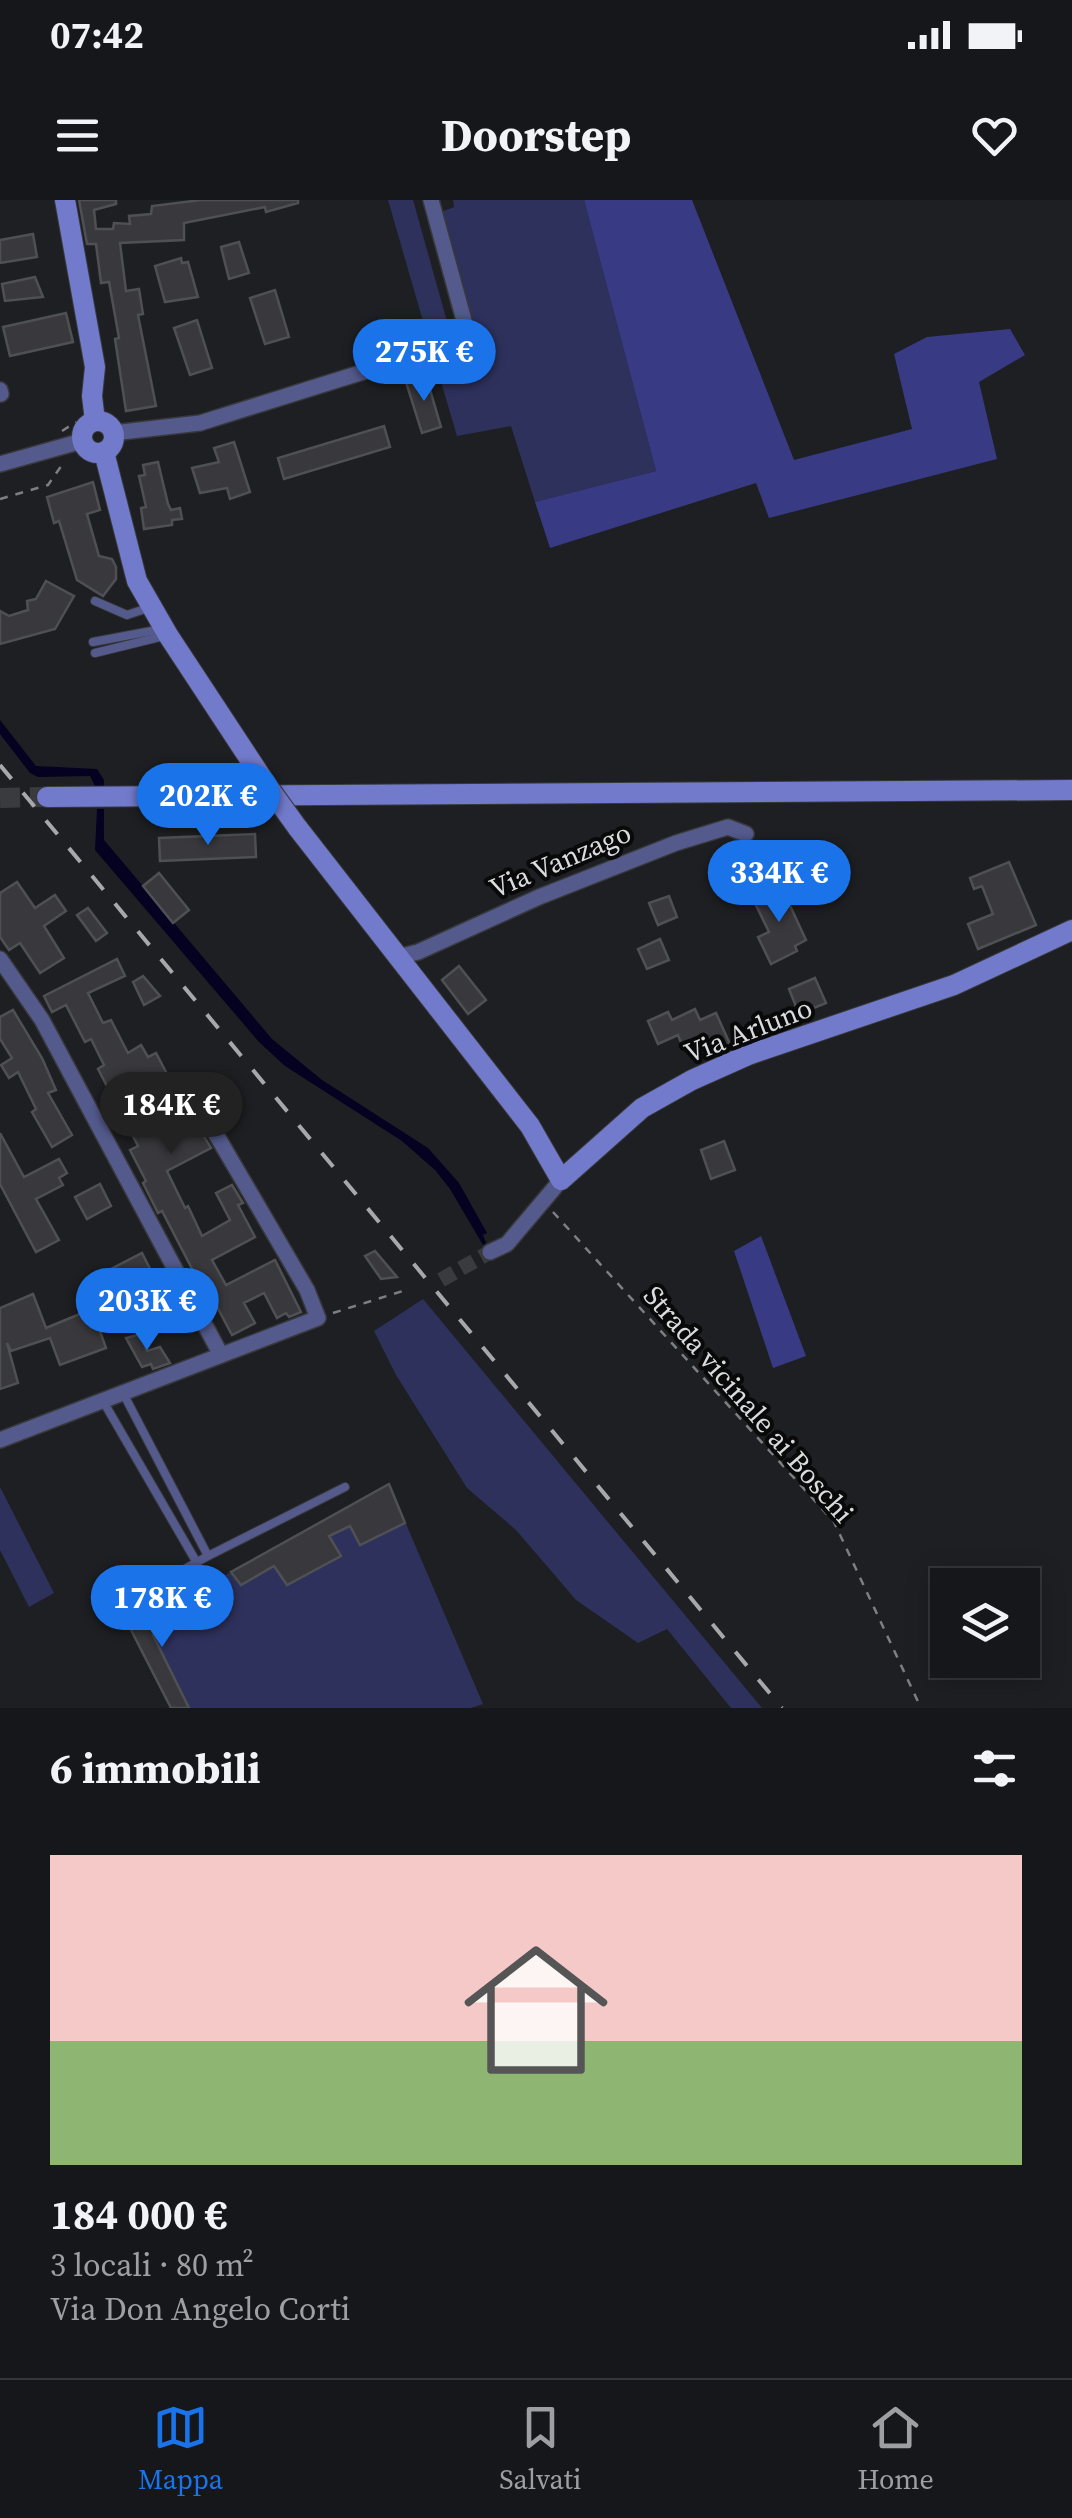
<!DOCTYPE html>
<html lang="it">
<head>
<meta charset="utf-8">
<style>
  :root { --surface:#16171a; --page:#232427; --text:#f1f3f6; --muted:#9e9fa2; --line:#353639; --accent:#1a73e8 }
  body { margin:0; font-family:"Source Serif 4",serif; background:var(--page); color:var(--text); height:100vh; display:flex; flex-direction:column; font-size:38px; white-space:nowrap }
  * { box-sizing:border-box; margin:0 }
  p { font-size:32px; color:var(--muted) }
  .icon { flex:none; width:55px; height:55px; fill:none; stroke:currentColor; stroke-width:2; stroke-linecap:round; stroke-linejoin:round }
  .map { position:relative; height:1508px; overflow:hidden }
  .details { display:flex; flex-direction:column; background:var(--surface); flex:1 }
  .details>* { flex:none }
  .buttons { position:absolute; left:930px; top:1368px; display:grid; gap:20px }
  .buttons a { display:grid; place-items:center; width:110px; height:110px; border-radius:0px; background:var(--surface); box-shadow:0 5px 25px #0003,0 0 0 2px var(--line); font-size:50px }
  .price { position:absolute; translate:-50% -85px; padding:0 22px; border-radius:35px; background:var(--accent); color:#fff; font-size:32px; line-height:65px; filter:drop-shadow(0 2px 5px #0008) }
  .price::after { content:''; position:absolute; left:50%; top:60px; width:30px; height:22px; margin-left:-15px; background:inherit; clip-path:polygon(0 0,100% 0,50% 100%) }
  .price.on { background:#222; color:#fff }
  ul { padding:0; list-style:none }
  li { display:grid; align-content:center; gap:20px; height:530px; padding:0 50px }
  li+li { border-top:2px solid var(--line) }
  li span { display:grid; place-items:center; height:310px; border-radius:0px; color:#555 }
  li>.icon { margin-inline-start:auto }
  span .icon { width:180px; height:180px; fill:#fffc; stroke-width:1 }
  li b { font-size:42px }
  h2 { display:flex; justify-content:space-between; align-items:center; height:120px; padding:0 50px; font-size:42px }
  .status { display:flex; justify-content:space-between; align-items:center; height:70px; padding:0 50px; background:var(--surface); direction:ltr }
  .status svg { height:28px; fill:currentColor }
  header { display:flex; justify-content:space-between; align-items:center; height:130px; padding:0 50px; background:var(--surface); font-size:45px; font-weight:700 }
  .tabs { display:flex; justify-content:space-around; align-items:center; height:140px; border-top:2px solid var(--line); background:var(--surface); font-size:28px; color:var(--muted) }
  .tabs a { display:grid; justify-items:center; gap:5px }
  .tabs .on { color:var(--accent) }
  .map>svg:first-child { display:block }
</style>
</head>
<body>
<div class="status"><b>07:42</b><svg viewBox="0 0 49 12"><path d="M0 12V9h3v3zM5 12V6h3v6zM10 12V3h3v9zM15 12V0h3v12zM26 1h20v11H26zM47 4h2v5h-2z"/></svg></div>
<header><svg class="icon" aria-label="menu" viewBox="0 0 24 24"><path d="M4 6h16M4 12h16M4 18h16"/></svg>Doorstep<svg class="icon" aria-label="heart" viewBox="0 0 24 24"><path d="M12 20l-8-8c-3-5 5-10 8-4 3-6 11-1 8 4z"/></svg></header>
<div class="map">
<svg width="1072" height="1508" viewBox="0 0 1072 1508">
  <rect width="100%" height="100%" fill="#1e1f22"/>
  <g fill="#2e315c">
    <path d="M388 0H413L448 125 446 129 427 135Z"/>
    <path d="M453 0H584L656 271 535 302 511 226 457 236 434 158 476 144 441 12 454 7Z"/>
    <path d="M423 1099 762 1508H731L667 1429 638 1443 576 1400 516 1330 467 1288 396 1175 374 1131Z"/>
    <path d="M389 1284 483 1504 471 1508H171L130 1428Z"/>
    <path d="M0 1287 54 1393 29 1407 0 1350Z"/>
  </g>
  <g fill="#383b83">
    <path d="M584 0H692L794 260 912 229 894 154 927 137 1010 129 1025 155 979 182 997 259 769 318 756 283 550 348 535 302 656 271Z"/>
    <path d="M761 1036 806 1156 773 1168 734 1051Z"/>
  </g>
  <g fill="#040121">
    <path d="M0 520 36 566 97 569 104 580V588H96L90 576 38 577 30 573 0 534Z"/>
    <path d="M97 609H104V640L272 839 322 880 428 948 459 983 487 1033 483 1035 486 1043 483 1045 450 989 435 970 402 941 285 866 259 842 95 650Z"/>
  </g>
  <g fill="#39393d" stroke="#4f5053" stroke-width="2.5">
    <path d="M79 0H116V4L94 10 96 29H113L114 23 130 24 129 16 151 14 152 6 201 0H298V3L266 12 265 7 184 23V40L120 43 126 91 139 89 143 114 138 115 156 206 126 211 115 139 119 138 109 82 101 83 96 44H87Z"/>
    <path d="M33 34 37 57 0 63V40Z"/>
    <path d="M239 42 249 73 229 79 221 47Z"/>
    <path d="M181 58 182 63 188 62 198 97 165 102 155 66Z"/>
    <path d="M35 77 43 97 5 101 2 84Z"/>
    <path d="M275 90 289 137 265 144 250 98Z"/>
    <path d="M66 113 73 142 10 156 3 127Z"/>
    <path d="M197 120 212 168 190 175 174 128Z"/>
    <path d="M426 176 441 227 422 233 406 182Z"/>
    <path d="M384 226 390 247 284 279 278 258Z"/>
    <path d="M234 242 250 292 230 299 227 288 200 293 192 268 219 262 214 248Z"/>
    <path d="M158 262 168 304 171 310 180 308 182 319 172 320V325L144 329 141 308 146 307 139 276 145 275 143 265Z"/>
    <path d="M93 282 100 310 87 314 99 356 112 359 116 367V379L103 396 77 380 59 321 54 323 47 297Z"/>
    <path d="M46 381 74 396 55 429 0 444V411L9 416 28 410 27 401 36 399Z"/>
    <path d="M255 634 256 657 160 661 159 638Z"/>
    <path d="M1009 662 1036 725 978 749 968 724 993 714 982 686 974 689 970 678Z"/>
    <path d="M159 673 189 710 173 723 143 686Z"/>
    <path d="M17 682 35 708 55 695 66 711 44 726 64 758 40 773 20 743 9 750 0 737V693Z"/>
    <path d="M781 686 806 740 795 746 797 751 771 764 758 737 769 732 753 699Z"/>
    <path d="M669 696 677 717 658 725 649 703Z"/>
    <path d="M88 708 107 733 96 741 77 715Z"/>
    <path d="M660 739 669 760 647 769 638 749Z"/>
    <path d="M117 759 125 776 88 793 103 823 111 820 128 853 141 845 148 857 156 853 178 895 154 908 167 931 193 918 211 948 167 971 185 1008 188 1006 202 1036 230 1020 216 993 232 985 243 1003 238 1005 255 1037 212 1060 226 1085 275 1060 301 1112 289 1117 286 1113 277 1118 264 1093 244 1103 255 1123 232 1135 206 1086 202 1088 162 1011 158 1013 143 983 146 981 130 950 138 946 98 869 104 865 91 839 85 842 66 805 52 812 44 796Z"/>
    <path d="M459 766 486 800 468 814 442 780Z"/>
    <path d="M143 776 160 796 144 805 133 782Z"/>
    <path d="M815 778 826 803 799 814 789 789Z"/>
    <path d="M695 809 700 820 716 813 730 844 713 851 706 834 682 845 678 835 658 844 648 821 668 812 672 820Z"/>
    <path d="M13 810 42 858 56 890 48 893 72 935 52 947 32 912 36 909 18 872 9 878 1 865 12 858 0 839V817Z"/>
    <path d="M0 933 24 977 59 959 67 973 59 978 63 985 36 999 59 1040 36 1052 0 984Z"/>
    <path d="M724 941 735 970 711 979 701 950Z"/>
    <path d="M100 984 111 1006 87 1019 75 997Z"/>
    <path d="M375 1051 397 1077 381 1079 365 1056Z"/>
    <path d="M142 1053 172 1112 183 1107 188 1117 165 1128 157 1112 151 1115 134 1081 119 1089 109 1070Z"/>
    <path d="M33 1094 46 1128 92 1109 106 1148 60 1165 50 1138 11 1151 7 1143 18 1183 0 1189V1108Z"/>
    <path d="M141 1134 147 1151 160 1147 170 1163 153 1169 151 1164 142 1167 126 1138Z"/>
    <path d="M389 1284 405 1323 360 1345 350 1326 329 1336 341 1356 287 1385 274 1366 241 1385 231 1372Z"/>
    <path d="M183 1399 190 1414 153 1435 189 1508H171L130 1428Z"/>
  </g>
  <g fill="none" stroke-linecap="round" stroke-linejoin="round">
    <path stroke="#3a3b3e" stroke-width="15" stroke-dasharray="15 8" stroke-linecap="butt" d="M441 1080 490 1052"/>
    <path stroke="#3a3b3e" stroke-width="20" stroke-dasharray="20 10" stroke-linecap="butt" d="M0 598 47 597"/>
    <g stroke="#38393c" stroke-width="10">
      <g id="lane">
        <path d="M95 401 127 415 151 407"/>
        <path d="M93 442 162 429"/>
        <path d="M95 453 164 436"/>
        <path d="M123 1193 208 1356"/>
        <path d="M103 1201 197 1363"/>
        <path d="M135 1397 208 1356 345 1287"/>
      </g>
    </g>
    <g stroke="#38393c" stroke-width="18">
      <g id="street">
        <path d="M0 190 1 194"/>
        <path d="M113 233 200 223 459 142 465 134V124L431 0"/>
        <path d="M0 264 82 241"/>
        <path d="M398 757 418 752 539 697 676 643 728 627 746 634"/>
        <path d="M0 759 42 820 221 1155"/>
        <path d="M490 1052 507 1044 561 980"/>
        <path d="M0 1240 318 1118 307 1090 193 895"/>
      </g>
    </g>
    <g stroke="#38393c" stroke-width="22">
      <g id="secondary">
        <path d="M65 0 95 167 92 196 95 221"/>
        <circle cx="98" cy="237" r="16"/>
        <path d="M104 252 137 381 168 435 266 584"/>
        <path d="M47 597 1072 590"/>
        <path d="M297 627 530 926 561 980 642 908 692 880 748 855 954 785 1072 730"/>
      </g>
    </g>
    <g stroke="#7e7f82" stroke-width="2.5" stroke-dasharray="8 8" stroke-linecap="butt">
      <path d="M62 231 76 222"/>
      <path d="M0 299 48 285 64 262"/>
      <path d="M553 1012 834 1322 921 1508"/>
      <path d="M333 1113 409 1089"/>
    </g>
    <use href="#lane" stroke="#545a8c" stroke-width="8"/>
    <use href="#street" stroke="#545a8c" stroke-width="15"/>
    <use href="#secondary" stroke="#727bcb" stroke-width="20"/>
    <path stroke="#a7a8aa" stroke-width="4" stroke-dasharray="18 18" stroke-linecap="butt" d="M0 565 782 1508"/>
    <g stroke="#38393c" stroke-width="22" stroke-linecap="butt">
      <path id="secondary-bridge" d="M266 584 297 627"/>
    </g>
    <use href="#secondary-bridge" stroke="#727bcb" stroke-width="20"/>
  </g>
  <g text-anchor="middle" stroke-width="8" stroke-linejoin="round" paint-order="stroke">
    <g font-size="28" fill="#dadbdd" stroke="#09090a">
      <text transform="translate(560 660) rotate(-23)" y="10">Via Vanzago</text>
      <text transform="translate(748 830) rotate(-21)" y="10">Via Arluno</text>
      <text transform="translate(749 1204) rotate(49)" y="10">Strada vicinale ai Boschi</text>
    </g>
  </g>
</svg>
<div class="buttons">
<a><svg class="icon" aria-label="layers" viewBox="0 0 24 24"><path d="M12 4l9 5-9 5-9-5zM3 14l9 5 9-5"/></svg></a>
</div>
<b class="price" style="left:424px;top:204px">275K €</b>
<b class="price" style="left:208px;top:648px">202K €</b>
<b class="price" style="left:779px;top:725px">334K €</b>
<b class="price on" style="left:171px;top:957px">184K €</b>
<b class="price" style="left:147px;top:1153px">203K €</b>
<b class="price" style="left:162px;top:1450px">178K €</b>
</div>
<section class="details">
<h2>6 immobili<svg class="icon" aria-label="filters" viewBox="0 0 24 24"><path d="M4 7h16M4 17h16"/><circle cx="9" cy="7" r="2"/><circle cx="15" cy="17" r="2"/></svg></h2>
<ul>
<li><span style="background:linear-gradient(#f6c9c9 60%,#8fb573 0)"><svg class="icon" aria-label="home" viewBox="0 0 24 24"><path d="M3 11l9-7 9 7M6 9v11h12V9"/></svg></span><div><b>184 000 €</b><p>3 locali · 80 m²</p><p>Via Don Angelo Corti</p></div></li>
</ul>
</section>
<nav class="tabs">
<a class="on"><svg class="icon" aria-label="map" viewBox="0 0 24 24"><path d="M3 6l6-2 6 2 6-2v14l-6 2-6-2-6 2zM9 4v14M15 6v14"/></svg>Mappa</a>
<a><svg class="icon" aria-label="saved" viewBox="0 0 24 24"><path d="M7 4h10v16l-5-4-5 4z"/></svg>Salvati</a>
<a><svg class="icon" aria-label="home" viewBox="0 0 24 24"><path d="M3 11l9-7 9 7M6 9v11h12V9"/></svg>Home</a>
</nav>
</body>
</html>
